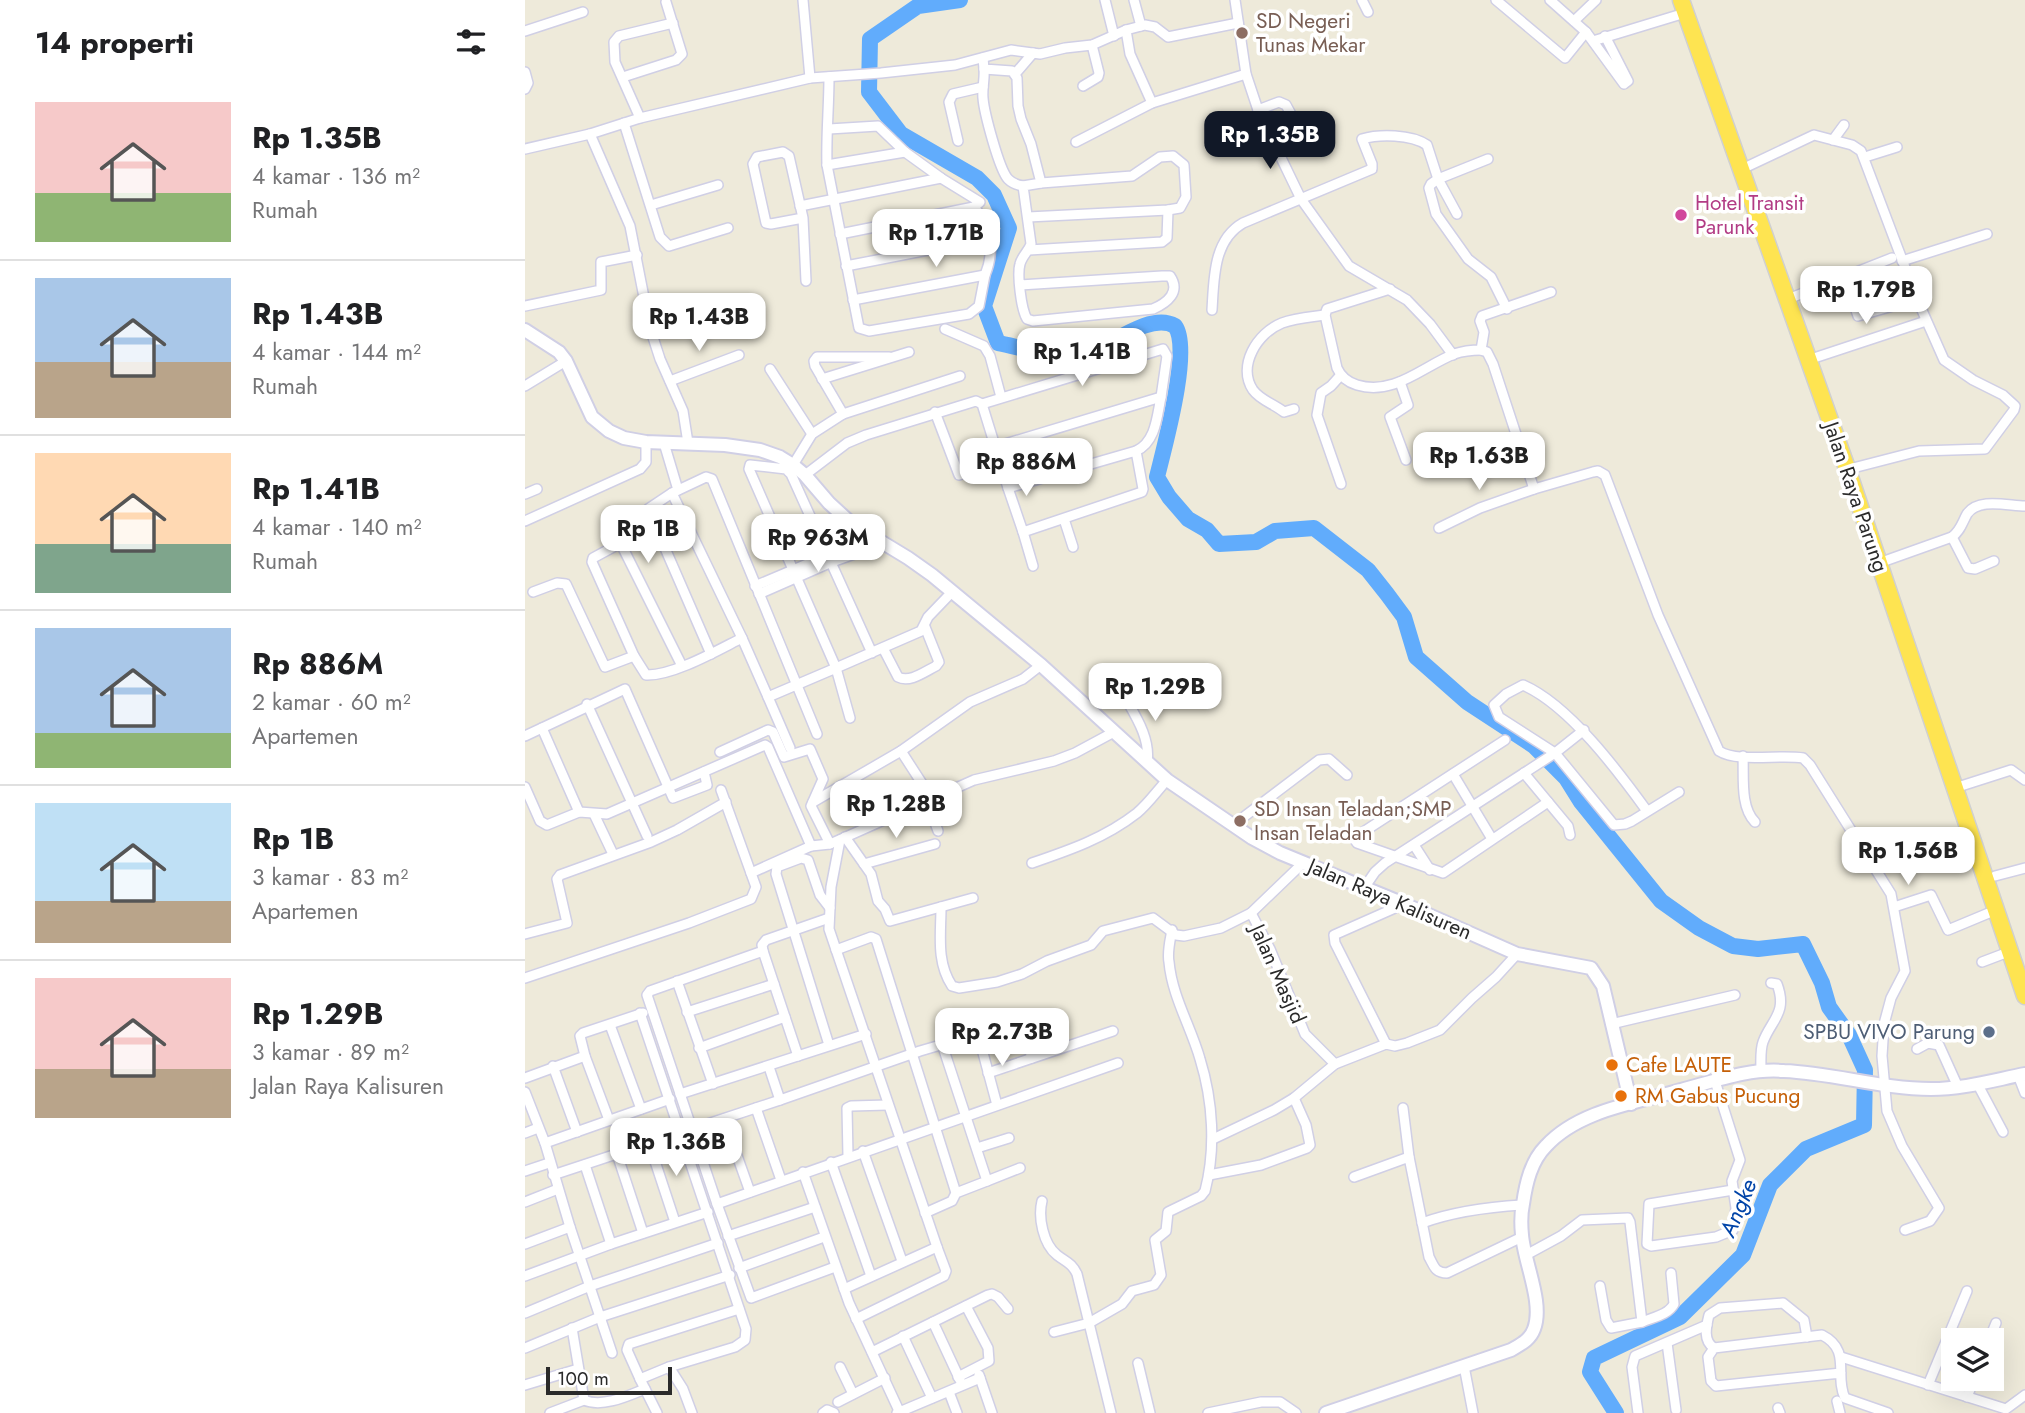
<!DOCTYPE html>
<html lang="id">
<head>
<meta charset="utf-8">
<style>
  :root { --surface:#fff; --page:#f2f2f2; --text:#202124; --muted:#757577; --line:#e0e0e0; --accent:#111827 }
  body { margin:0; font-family:Jost,sans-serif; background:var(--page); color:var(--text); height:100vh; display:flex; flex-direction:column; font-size:26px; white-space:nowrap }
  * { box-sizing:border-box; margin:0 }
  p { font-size:23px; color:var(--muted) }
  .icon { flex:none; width:38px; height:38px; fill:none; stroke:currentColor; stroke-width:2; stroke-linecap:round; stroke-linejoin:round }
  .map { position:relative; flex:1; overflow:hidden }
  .side { display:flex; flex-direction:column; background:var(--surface); width:525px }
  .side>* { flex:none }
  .fabs { position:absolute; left:1416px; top:1328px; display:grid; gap:14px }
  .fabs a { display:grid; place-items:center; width:63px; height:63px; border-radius:0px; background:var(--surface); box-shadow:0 7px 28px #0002; font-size:35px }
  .scale { position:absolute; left:21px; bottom:18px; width:126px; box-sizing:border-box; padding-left:7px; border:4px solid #2a2a2a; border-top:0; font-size:19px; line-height:24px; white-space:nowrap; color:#2a2a2a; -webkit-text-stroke:5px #fff; paint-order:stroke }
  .price { position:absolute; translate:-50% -60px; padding:0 16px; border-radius:14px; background:#fff; color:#222; font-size:23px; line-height:46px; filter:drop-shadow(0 2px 4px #0008) }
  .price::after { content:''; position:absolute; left:50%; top:42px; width:21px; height:16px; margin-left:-10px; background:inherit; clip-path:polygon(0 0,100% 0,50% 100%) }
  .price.selected { background:var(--accent); color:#fff }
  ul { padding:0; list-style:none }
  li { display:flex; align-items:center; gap:21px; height:175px; padding:0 35px }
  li+li { border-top:2px solid var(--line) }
  li span { display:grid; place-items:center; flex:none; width:196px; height:140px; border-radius:0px; color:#555 }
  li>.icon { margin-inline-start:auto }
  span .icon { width:84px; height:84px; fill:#fffc; stroke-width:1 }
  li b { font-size:30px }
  h2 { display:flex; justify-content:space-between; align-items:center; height:84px; padding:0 35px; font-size:30px }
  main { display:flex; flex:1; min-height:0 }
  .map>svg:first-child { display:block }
</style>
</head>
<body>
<main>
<section class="side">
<h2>14 properti<svg class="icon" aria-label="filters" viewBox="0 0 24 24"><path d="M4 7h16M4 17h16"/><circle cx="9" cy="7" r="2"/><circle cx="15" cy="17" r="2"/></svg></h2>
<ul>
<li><span style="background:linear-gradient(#f6c9c9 65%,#8fb573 0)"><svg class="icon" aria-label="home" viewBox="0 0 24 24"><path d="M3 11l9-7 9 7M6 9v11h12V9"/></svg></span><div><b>Rp 1.35B</b><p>4 kamar · 136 m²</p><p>Rumah</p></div></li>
<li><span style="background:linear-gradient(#a9c7e8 60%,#b9a48a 0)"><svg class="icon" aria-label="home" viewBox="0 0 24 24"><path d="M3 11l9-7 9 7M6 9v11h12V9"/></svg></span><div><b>Rp 1.43B</b><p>4 kamar · 144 m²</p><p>Rumah</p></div></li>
<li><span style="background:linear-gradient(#ffd9b3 65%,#7fa58c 0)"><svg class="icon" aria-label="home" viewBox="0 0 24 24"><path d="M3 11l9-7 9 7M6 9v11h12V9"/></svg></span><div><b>Rp 1.41B</b><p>4 kamar · 140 m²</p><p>Rumah</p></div></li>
<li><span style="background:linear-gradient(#a9c7e8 75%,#8fb573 0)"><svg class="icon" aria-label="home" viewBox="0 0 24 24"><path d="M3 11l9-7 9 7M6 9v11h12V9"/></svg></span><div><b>Rp 886M</b><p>2 kamar · 60 m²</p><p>Apartemen</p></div></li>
<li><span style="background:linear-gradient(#bfe0f5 70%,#b9a48a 0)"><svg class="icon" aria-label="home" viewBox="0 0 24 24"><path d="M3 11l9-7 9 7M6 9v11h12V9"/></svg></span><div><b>Rp 1B</b><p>3 kamar · 83 m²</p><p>Apartemen</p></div></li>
<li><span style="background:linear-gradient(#f6c9c9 65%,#b9a48a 0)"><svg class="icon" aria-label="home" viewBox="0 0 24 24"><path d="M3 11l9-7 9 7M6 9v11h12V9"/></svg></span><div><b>Rp 1.29B</b><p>3 kamar · 89 m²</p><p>Jalan Raya Kalisuren</p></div></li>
</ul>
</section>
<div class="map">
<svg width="1500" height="1413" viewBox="0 0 1500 1413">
  <rect width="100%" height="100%" fill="#eeeada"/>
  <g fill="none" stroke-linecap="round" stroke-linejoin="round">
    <path stroke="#61acfc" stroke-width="16" d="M435 0 393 6 345 39 344 92 376 134 452 178 469 195 484 228 459 306 473 343C486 345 542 361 548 360 577 354 622 310 650 326 667 349 639 448 632 477L644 497 663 519 682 530 694 544 731 542 750 531 789 528 843 570 862 594 879 617 891 657 942 702 1009 746 1041 778 1056 802 1136 901 1174 928 1208 946 1233 949 1278 944 1297 983 1304 1007 1324 1035 1340 1070 1339 1125 1281 1149 1245 1185 1218 1255 1155 1317 1069 1358 1065 1372 1091 1413"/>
    <g stroke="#d0cfe5" stroke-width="12">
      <g id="minor">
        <path d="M278 0 285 78"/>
        <path d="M580 0 589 36"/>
        <path d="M609 0 616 26"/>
        <path d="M710 0 721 74 733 110 776 199 824 266 882 300 905 324 928 355"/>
        <path d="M837 0 843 12"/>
        <path d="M971 0 1040 58 1061 32"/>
        <path d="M1025 0 1061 32 1099 84 1103 81 1080 36"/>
        <path d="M1049 21 1071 0"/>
        <path d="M601 30 605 54 627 103"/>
        <path d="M0 31 58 12"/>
        <path d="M1068 41 1160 13"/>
        <path d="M458 58 459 69 487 71 492 78 493 106 496 119 506 144 516 183 498 186 506 244C503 252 497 256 495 264 492 274 496 309 502 319L508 321 628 309C642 303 656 292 645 276H637L495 285"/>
        <path d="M459 69C460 79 457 88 458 98 459 112 474 169 483 179 487 183 492 185 498 186"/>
        <path d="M0 72 3 83 0 89"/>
        <path d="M490 74 508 53"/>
        <path d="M98 77 151 60 157 54 141 2"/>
        <path d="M304 77C304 107 301 136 302 165L334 328 344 331 444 314 454 306 460 275"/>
        <path d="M558 86 573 77 574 73 567 45"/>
        <path d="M733 110 754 102 761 105 767 116"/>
        <path d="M115 118 90 62 89 42 94 36 148 23"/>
        <path d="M99 123 135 237 144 246 203 228"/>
        <path d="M304 129 353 126 380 152 416 178 455 202 449 207 315 234"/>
        <path d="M65 134 105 226 125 328 135 359 158 411 163 443"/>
        <path d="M1308 140 1319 125"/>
        <path d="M433 141 424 102 428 94 458 87"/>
        <path d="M551 142 627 103 721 74"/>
        <path d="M0 149 65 134 115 118 285 78 356 73 430 65 486 50 515 54 540 48 567 45 601 30 620 25 630 27 643 37 713 23"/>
        <path d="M1340 157 1372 147"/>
        <path d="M302 165 380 152"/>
        <path d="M1217 169 1289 135 1327 145 1336 151 1392 299 1419 360 1448 380 1478 395 1490 406 1489 410 1460 449 1394 451 1328 468"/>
        <path d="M126 205 193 185"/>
        <path d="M275 206 416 178"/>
        <path d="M932 214 913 179 963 159"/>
        <path d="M503 217 643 210 655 208 661 197 659 165 648 156 635 157 607 176 516 183"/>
        <path d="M278 218 246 224 241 223 228 164 232 157 258 152 264 156 278 218 281 281"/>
        <path d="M504 250 637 242 642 238 643 210"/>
        <path d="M1377 261 1462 234"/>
        <path d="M321 266 465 238"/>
        <path d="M1319 276 1333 316 1392 299"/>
        <path d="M865 289 802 309 800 315 812 368C816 377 822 382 832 385 869 396 897 367 929 354 938 351 947 350 956 350L959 332 955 321 957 316 1026 292"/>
        <path d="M1263 299 1367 258"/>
        <path d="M328 300 460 275C470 251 466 226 449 207"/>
        <path d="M0 306 76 290V262L112 255"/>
        <path d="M687 310C689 279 688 240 718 223L847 169V164L837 139C854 134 886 134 902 145L913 179 906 184 904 188 911 214 943 259 966 277 982 309"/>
        <path d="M420 329 459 346 465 356 476 397"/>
        <path d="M956 350 962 352 968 364 1009 489 1068 472 1073 471 1080 475 1133 615 1194 751C1213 763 1255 754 1278 758L1285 765 1366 894 1380 971 1366 998 1359 1024 1357 1056 1362 1111 1377 1146 1414 1208 1405 1221 1380 1230"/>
        <path d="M1289 358 1401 321"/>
        <path d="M245 369 287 434"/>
        <path d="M815 376 806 386 796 393 792 415 816 484"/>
        <path d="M297 379 384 352"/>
        <path d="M145 381 214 355"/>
        <path d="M875 382 883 405 865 417 881 460"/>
        <path d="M0 386 41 361"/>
        <path d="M457 404 638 349 642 356 636 397"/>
        <path d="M769 409 759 412C749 404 735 400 728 390 712 366 732 333 757 323 770 318 786 317 800 315"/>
        <path d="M410 412 434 475 475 463"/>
        <path d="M318 414 290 366 289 361 292 357H364"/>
        <path d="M139 443 153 490"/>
        <path d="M470 447 636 397C632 416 631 442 611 451"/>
        <path d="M268 465 287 434 318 414 435 376"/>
        <path d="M280 475 322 443 341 435 451 401 457 404 483 488 611 451 618 489 617 492 498 532 508 566"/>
        <path d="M483 488 498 532"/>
        <path d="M147 493 217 638"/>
        <path d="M0 494 12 489"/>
        <path d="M539 519 548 547"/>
        <path d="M0 521 115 469 121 462V442"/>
        <path d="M914 528 955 508 1009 489"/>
        <path d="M1427 537 1443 568 1450 569 1469 561"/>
        <path d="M1354 563 1427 537C1436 530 1437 523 1442 514 1453 497 1484 506 1500 506"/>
        <path d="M230 586 346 537"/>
        <path d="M8 592 32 583 41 584 80 667 109 656 121 675C148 676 193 650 217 638L243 697 311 668 325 718"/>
        <path d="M234 594 307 562 357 544"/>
        <path d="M358 648 373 677C385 683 399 672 411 666L414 662 400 627"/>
        <path d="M347 653 266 474 261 469 225 465 224 469 311 668 396 631 403 617 427 592"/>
        <path d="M186 654 123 509 147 493 181 477 187 479 292 734"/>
        <path d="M109 656 67 562 68 558 92 545 97 546 157 666"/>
        <path d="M597 692C609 714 626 737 622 763"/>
        <path d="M243 697 265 748"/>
        <path d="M62 704 122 836"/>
        <path d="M17 728 100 689 148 798 182 785 179 772"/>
        <path d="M0 736 17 728 54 812"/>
        <path d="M980 740 832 836 830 840 832 843 918 873 1023 802"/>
        <path d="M376 751 407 799"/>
        <path d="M195 752 243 730 248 732 259 757 285 749 298 779 286 806 305 844"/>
        <path d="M1218 756C1219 777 1215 807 1230 822"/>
        <path d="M999 773 1043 826 1045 835"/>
        <path d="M928 774 967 839"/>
        <path d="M1436 786 1486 770 1500 780"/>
        <path d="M0 787 15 821 22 825 54 812 82 814 240 745 243 747 286 846"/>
        <path d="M402 801 413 831"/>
        <path d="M288 802 376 751 445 702 498 679 516 665"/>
        <path d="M1122 811C1093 771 1044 705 998 685L981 694 969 705 974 717 1030 753 1089 825 1100 824 1107 821 1154 792"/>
        <path d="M69 814 87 852"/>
        <path d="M708 825 794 760 804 759 822 775"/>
        <path d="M320 837 346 874 353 901 360 909 365 921 448 898"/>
        <path d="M315 840 306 887 304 929 412 1247 319 1289"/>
        <path d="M889 845 905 870"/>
        <path d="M507 863C545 850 580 838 612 813 623 804 632 791 642 780"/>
        <path d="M339 864 410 844"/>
        <path d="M226 873 286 846 305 844 449 780 529 761 550 753 589 732"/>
        <path d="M1470 876 1500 868"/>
        <path d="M839 888 850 872 860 863 1030 753 1059 730"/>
        <path d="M416 907C416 934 411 962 427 986L434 988 472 982 497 974 522 961 566 945 578 931 628 918 651 935 659 936 696 928 726 913 779 862"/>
        <path d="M1369 907 1406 895 1423 930 1471 910"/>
        <path d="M726 913 745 949 780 1034 810 1064"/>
        <path d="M304 918 241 940 237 945 238 951 125 991 122 995 192 1204 226 1298 310 1267"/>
        <path d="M0 934 42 923 32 879 35 875 126 842 152 830 201 802"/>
        <path d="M311 950 346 937 351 939 431 1193"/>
        <path d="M238 951 273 1056"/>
        <path d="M1457 962 1486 951"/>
        <path d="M0 978 164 923 226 899 231 887 196 790"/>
        <path d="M152 981 188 1084"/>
        <path d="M162 1012 249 984"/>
        <path d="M115 1013 221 1329 220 1340 210 1347 144 1367 158 1389 167 1413"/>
        <path d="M1086 1024 1210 995"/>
        <path d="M85 1025 116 1109"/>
        <path d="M454 1038 472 1105"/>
        <path d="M861 1044 810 943 809 935 879 904"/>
        <path d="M304 1045 251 874 252 867 276 858 283 860 295 895 305 908"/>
        <path d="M174 1048 260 1017"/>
        <path d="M1392 1049 1403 1043 1414 1045 1433 1087"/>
        <path d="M28 1066 52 1132"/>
        <path d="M244 1067 255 1100"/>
        <path d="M1236 1071C1236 1062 1235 1050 1238 1042 1246 1020 1263 1013 1252 984L1246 983"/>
        <path d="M463 1073 588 1031"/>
        <path d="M1493 1075 1500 1093"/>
        <path d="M0 1078 60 1056"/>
        <path d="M1190 1081 1215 1160 1207 1181 1211 1208 1208 1230 1191 1237 1126 1246 1122 1244 1124 1204 1208 1190"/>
        <path d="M1453 1085 1478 1132"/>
        <path d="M0 1092 20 1143 45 1227 87 1353"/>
        <path d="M155 1094 341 1034"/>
        <path d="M231 1108 256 1180"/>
        <path d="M878 1108 884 1157"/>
        <path d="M199 1119 225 1192"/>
        <path d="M84 1120 60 1056 55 1036 58 1033 118 1013"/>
        <path d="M0 1133 13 1128"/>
        <path d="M688 1139 749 1110 769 1098 810 1064 861 1044 870 1046 882 1043 915 1030 947 998 971 977 992 954"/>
        <path d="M20 1143 145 1099"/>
        <path d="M124 1143 150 1222"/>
        <path d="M452 1148 484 1138"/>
        <path d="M338 1151 377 1261"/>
        <path d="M92 1154 118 1233"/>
        <path d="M323 1156 322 1108 326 1106 363 1105"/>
        <path d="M306 1162 346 1276"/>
        <path d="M60 1165 86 1244"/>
        <path d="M0 1171 24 1163"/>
        <path d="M278 1172 324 1303 375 1413"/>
        <path d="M28 1175 255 1100 395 1051 436 1039 454 1038 495 1028 499 1031 507 1058"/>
        <path d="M684 1175 736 1165 782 1148 785 1145 781 1125 769 1098"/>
        <path d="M829 1177 884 1157 904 1257C909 1266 910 1273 922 1273L997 1237"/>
        <path d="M462 1181 495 1168"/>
        <path d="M517 1201C513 1217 518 1244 532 1255 541 1262 547 1263 552 1274L586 1413"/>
        <path d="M0 1202 33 1189"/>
        <path d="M192 1204 593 1063"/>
        <path d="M400 1213 427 1201 431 1193 462 1181 417 1044"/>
        <path d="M897 1223C930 1211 963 1207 997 1205"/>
        <path d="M203 1236 290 1207"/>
        <path d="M0 1244 45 1227"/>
        <path d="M1001 1255 1036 1236 1057 1220 1103 1218 1105 1222 1117 1322 1086 1328 1081 1320 1075 1286"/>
        <path d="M214 1268 299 1237"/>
        <path d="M0 1276 86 1244 183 1212"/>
        <path d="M0 1313 65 1286 193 1243"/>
        <path d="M331 1319 419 1276 421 1271 412 1247"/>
        <path d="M408 1322 435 1380"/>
        <path d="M1117 1322C1129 1317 1143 1315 1149 1304L1146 1273"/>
        <path d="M47 1328 59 1400C77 1408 103 1396 120 1389"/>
        <path d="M529 1332 564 1323 597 1304 607 1291 629 1285 636 1275 630 1240 641 1231 643 1212 676 1196 680 1191C691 1149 688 1101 675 1059 666 1027 647 996 644 962 642 952 645 941 647 930"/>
        <path d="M378 1336 407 1398"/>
        <path d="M1464 1340 1471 1323"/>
        <path d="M1142 1343 1151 1410"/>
        <path d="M0 1348 75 1317 205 1275"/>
        <path d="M1189 1348C1178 1341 1181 1327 1184 1315L1195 1308 1258 1303 1279 1320 1282 1337"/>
        <path d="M347 1352 463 1295 467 1294 473 1297 483 1309"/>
        <path d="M1316 1357 1481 1409 1500 1395"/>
        <path d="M613 1363 625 1413"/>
        <path d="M939 1366 948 1413"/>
        <path d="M315 1367 328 1394"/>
        <path d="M1316 1373 1191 1386 1186 1381 1183 1357 1189 1348 1297 1335C1327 1350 1309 1376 1320 1398L1363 1413"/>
        <path d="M454 1375 467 1413"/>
        <path d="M433 1377 464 1361 463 1348 441 1306"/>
        <path d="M115 1379 102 1350 104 1344 214 1309"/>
        <path d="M0 1385 53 1369"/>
        <path d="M1403 1385 1442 1291"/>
        <path d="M424 1392 432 1413"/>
        <path d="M1442 1397 1449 1379"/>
        <path d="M1312 1401 1315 1413"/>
        <path d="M313 1402 360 1378"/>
        <path d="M1253 1408 1255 1413"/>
        <path d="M25 1413 59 1400"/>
        <path d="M132 1413 115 1379 144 1367"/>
        <path d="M298 1413 302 1410 309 1413"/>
        <path d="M372 1413 455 1378"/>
        <path d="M683 1413 736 1402H755L771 1413"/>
        <path d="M1113 1413 1107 1367 1110 1356 1182 1325"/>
      </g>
    </g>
    <g stroke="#d0cfe5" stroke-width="16">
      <g id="secondary">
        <path d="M0 330 34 352 41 361 67 417 84 431 99 438 121 442 200 445 235 450 255 457 268 465 280 475 304 503 327 524 383 558 407 575 516 665 642 780 727 838 755 853 879 904 992 954 1066 968 1078 986 1106 1104"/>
        <path d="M801 1413 986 1350C996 1344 1005 1340 1009 1329 1019 1303 999 1262 997 1235 996 1225 996 1213 998 1204 1001 1183 1006 1161 1021 1146 1054 1110 1111 1103 1156 1090 1190 1081 1224 1068 1259 1071 1309 1073 1356 1089 1406 1089 1438 1089 1469 1080 1500 1074"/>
      </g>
    </g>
    <g stroke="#d0d0d0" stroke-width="19">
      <path id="trunk" d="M1156 0 1323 471 1500 996"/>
    </g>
    <use href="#minor" stroke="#fff" stroke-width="9"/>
    <use href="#secondary" stroke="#fff" stroke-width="12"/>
    <use href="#trunk" stroke="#fee451" stroke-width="16"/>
  </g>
  <g fill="#8d6e63" stroke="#fff" stroke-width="2.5">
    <circle cx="717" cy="33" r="7"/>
    <circle cx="715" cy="821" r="7"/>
  </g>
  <circle fill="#d1479c" stroke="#fff" stroke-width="2.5" cx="1156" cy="215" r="7"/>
  <circle fill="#5c6f8a" stroke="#fff" stroke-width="2.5" cx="1464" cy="1032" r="7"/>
  <g fill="#e8710a" stroke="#fff" stroke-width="2.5">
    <circle cx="1087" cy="1065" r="7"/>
    <circle cx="1096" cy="1096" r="7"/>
  </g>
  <g text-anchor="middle" stroke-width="7" stroke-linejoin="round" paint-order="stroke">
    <g font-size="21" fill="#785e54" stroke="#fff" text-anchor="start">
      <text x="731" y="28">SD Negeri<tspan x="731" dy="24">Tunas Mekar</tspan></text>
      <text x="729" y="816">SD Insan Teladan;SMP<tspan x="729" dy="24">Insan Teladan</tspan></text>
    </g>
    <g font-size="21" fill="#b23c85" stroke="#fff" text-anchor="start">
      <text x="1170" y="210">Hotel Transit<tspan x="1170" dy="24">Parunk</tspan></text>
    </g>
    <g font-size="21" fill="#2a2a2a" stroke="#fff">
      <text transform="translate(1331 497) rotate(71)" y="7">Jalan Raya Parung</text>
      <text transform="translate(865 899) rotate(23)" y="7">Jalan Raya Kalisuren</text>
      <text transform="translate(753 974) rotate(66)" y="7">Jalan Masjid</text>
    </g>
    <g font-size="21" fill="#4e5e75" stroke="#fff" text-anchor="end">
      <text x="1450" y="1039">SPBU VIVO Parung</text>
    </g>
    <g font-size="21" fill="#c56008" stroke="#fff" text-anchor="start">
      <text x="1101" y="1072">Cafe LAUTE</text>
      <text x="1110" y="1103">RM Gabus Pucung</text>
    </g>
    <g font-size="23" font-style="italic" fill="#0044a8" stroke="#fff">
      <text transform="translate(1213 1208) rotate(-67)" y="8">Angke</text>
    </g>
  </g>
</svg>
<div class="fabs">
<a><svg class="icon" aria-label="layers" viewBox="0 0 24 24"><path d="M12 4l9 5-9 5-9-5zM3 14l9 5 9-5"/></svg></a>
</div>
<div class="scale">100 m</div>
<b class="price selected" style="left:745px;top:171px">Rp 1.35B</b>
<b class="price" style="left:411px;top:269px">Rp 1.71B</b>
<b class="price" style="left:1341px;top:326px">Rp 1.79B</b>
<b class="price" style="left:174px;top:353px">Rp 1.43B</b>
<b class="price" style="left:557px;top:388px">Rp 1.41B</b>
<b class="price" style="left:954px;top:492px">Rp 1.63B</b>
<b class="price" style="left:501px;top:498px">Rp 886M</b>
<b class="price" style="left:123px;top:565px">Rp 1B</b>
<b class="price" style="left:293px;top:574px">Rp 963M</b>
<b class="price" style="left:630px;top:723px">Rp 1.29B</b>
<b class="price" style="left:371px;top:840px">Rp 1.28B</b>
<b class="price" style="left:1383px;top:887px">Rp 1.56B</b>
<b class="price" style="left:477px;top:1068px">Rp 2.73B</b>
<b class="price" style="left:151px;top:1178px">Rp 1.36B</b>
</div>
</main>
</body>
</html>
